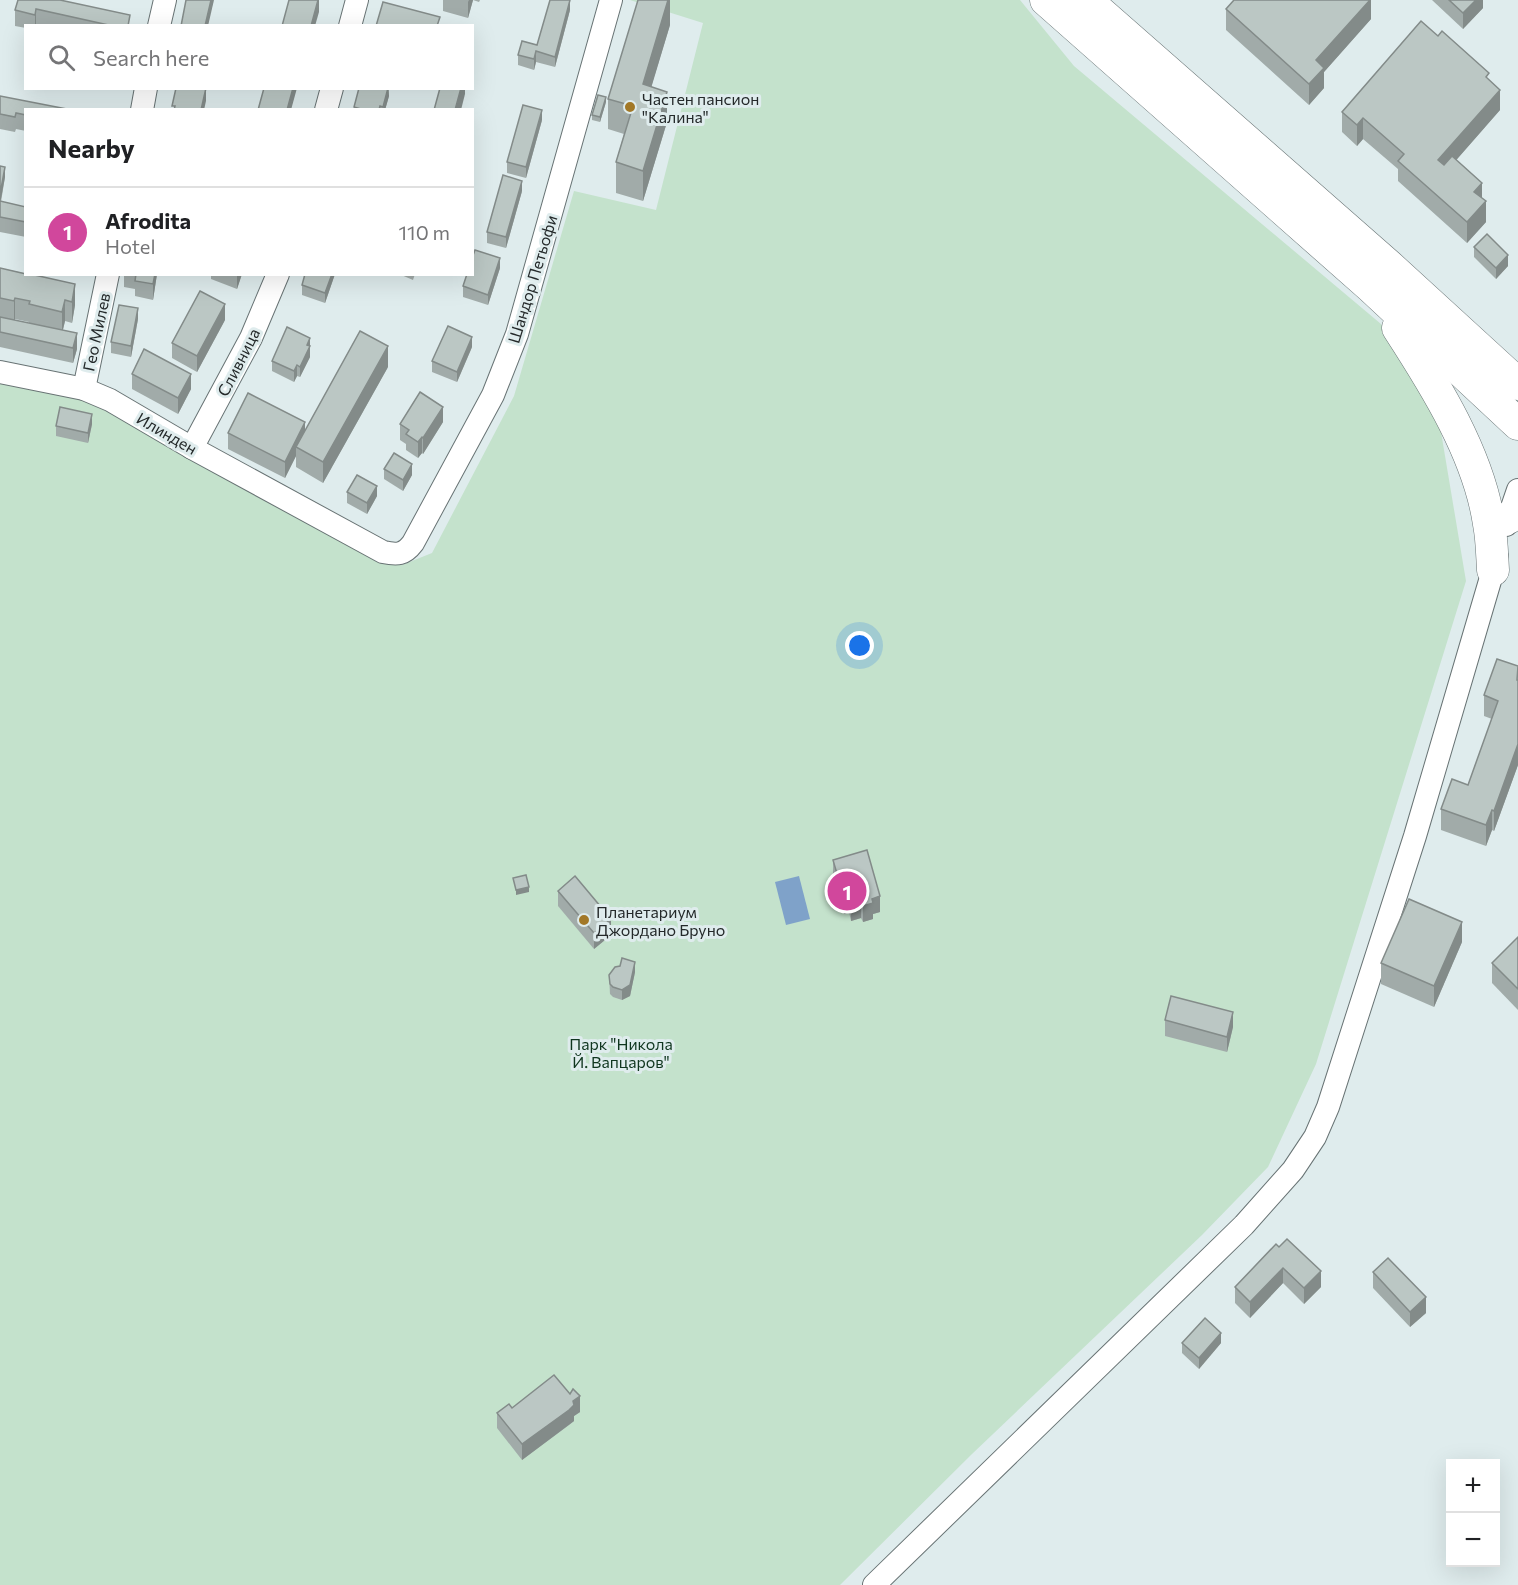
<!DOCTYPE html>
<html lang="en">
<head>
<meta charset="utf-8">
<style>
  :root { --surface:#fff; --page:#f6f6f6; --text:#202124; --muted:#757577; --line:#e0e0e0; --accent:#a27827 }
  body { margin:0; font-family:Commissioner,sans-serif; background:var(--page); color:var(--text) }
  .controls { position:absolute; right:18px; bottom:18px; display:grid; overflow:hidden; border-radius:0px; box-shadow:0 6px 24px #0002 }
  .controls button { width:54px; height:54px; display:grid; place-items:center; padding:0; border:0; border-bottom:2px solid var(--line); background:var(--surface); color:var(--text); font:30px sans-serif }
  .you { position:absolute; left:860px; top:646px; width:21px; height:21px; margin:-15px; border:4px solid #fff; border-radius:50%; background:#1a73e8; box-shadow:0 0 0 9px #1a73e833 }
  .badge { display:grid; place-items:center; width:39px; height:39px; border-radius:50%; background:var(--accent); color:#fff; font-size:20px; font-weight:700 }
  .pin { position:absolute; translate:-50% -50%; border:3px solid #fff; box-shadow:0 2px 6px #0006 }
  .list { margin:0; padding:0; list-style:none }
  h2 { display:flex; justify-content:space-between; align-items:center; height:78px; margin:0; padding:0 24px; font-size:26px }
  h2 small { font-size:20px; font-weight:400; color:var(--muted) }
  .list li { display:grid; grid-template-columns:39px 1fr auto; gap:18px; align-items:center; box-sizing:border-box; height:90px; padding:0 24px; border-top:2px solid var(--line) }
  .list b { display:block; font-size:22px; white-space:nowrap }
  .list p { margin:0; font-size:20px; white-space:nowrap; color:var(--muted) }
  .list em { font-size:20px; font-style:normal; color:var(--muted) }
  .icon { flex:none; width:33px; height:33px; fill:none; stroke:currentColor; stroke-width:2; stroke-linecap:round; stroke-linejoin:round }
  .map { position:relative; flex:none; width:1518px; height:1585px; overflow:hidden }
  .search { position:absolute; background:var(--surface); box-shadow:0 6px 24px #0002; left:24px; top:24px; width:450px; height:66px; display:flex; align-items:center; gap:15px; box-sizing:border-box; padding:0 21px; border-radius:0px; color:var(--muted); font-size:22px }
  .panel { position:absolute; background:var(--surface); box-shadow:0 6px 24px #0002; left:24px; top:108px; width:450px; height:168px; border-radius:0px }
  .map>svg:first-child { display:block }
  .green { fill:#c4e2cc }
  .water { fill:#7fa2c9 }
  .lines { fill:none; stroke-linecap:round; stroke-linejoin:round }
  .minor-casing { stroke:#687374; stroke-width:24 }
  .highway-casing { stroke:#687374; stroke-width:33 }
  .minor { stroke:#fff; stroke-width:22 }
  .highway { stroke:#fff; stroke-width:32 }
  .wall { fill:#a1aba9; fill-rule:evenodd }
  .shaded-wall { fill:#838b89 }
  .building { fill:#bbc7c4; stroke:#838b89; stroke-width:1.5 }
  .poi-dot { fill:#a27827; stroke:#dfeced; stroke-width:2 }
  .labels { text-anchor:middle; dominant-baseline:central; stroke-width:6; stroke-linejoin:round; paint-order:stroke }
  .poi-label { font-size:16px; fill:#24292a; stroke:#dfeced; text-anchor:start }
  .street-label { font-size:16px; fill:#24292a; stroke:#dfeced }
  .park-label { font-size:16px; fill:#10361f; stroke:#dfeced }
</style>
</head>
<body>
<div class="map">
<svg width="1518" height="1585" viewBox="0 0 1518 1585">
  <rect width="100%" height="100%" fill="#dfeced"/>
  <!-- green -->
  <path class="green" d="M 630,0 L 1020,0 L 1074,66 L 1381,324 L 1439,420 L 1466,581 L 1316,1064 L 1268,1167 L 1202,1235 L 972,1454 L 840,1585 L 0,1585 L 0,380 L 84,401 L 120,417 L 377,558 L 402,565 L 432,553 L 514,396 L 574,191 L 656,210 L 703,23 Z"/>
  <!-- water -->
  <path class="water" d="M 799,876 L 810,919 L 786,925 L 775,882 Z"/>
  <g class="lines">
    <!-- minor casing -->
    <g class="minor-casing">
      <g id="minor">
        <path d="M 159,26 L 165,0"/>
        <path d="M 350,26 L 357,0"/>
        <path d="M 142,110 L 146,88"/>
        <path d="M 326,110 L 332,88"/>
        <path d="M 0,372 L 84,389 L 110,400 L 192,448 L 383,552 C 397,555 404,555 413,543 L 493,395 L 517,334 L 611,0"/>
        <path d="M 84,389 L 108,274"/>
        <path d="M 192,448 L 251,338 L 278,274"/>
        <path d="M 1506,525 L 1518,490"/>
        <path d="M 874,1585 L 1244,1225 L 1293,1170 L 1315,1137 L 1328,1107 L 1415,836 L 1497,557"/>
      </g>
    </g>
    <!-- highway casing -->
    <g class="highway-casing">
      <g id="highway">
        <path d="M 1046,0 L 1371,287 L 1518,424"/>
        <path d="M 1086,0 L 1389,266 L 1518,384"/>
        <path d="M 1398,328 C 1435,385 1479,455 1489,524 C 1492,539 1492,554 1493,570"/>
        <path d="M 1508,518 L 1518,512"/>
      </g>
    </g>
    <!-- minor -->
    <use href="#minor" class="minor"/>
    <!-- highway -->
    <use href="#highway" class="highway"/>
  </g>
  <!-- wall -->
  <g class="wall">
    <path d="M 18,0 L 130,26 L 41,26 L 36,25 L 36,26 L 26,26 L 26,28 L 15,26 L 15,10 Z"/>
    <path d="M 443,0 L 480,0 L 479,2 L 473,0 L 468,18 L 443,11 Z"/>
    <path d="M 670,0 L 670,25 L 651,87 L 667,122 L 643,201 L 616,193 L 616,162 L 624,134 L 608,129 L 608,99 Z"/>
    <path d="M 1371,0 L 1371,19 L 1324,72 L 1324,88 L 1309,105 L 1226,30 L 1226,9 Z"/>
    <path d="M 1432,0 L 1483,0 L 1483,8 L 1463,29 Z"/>
    <path d="M 570,10 L 555,67 L 536,62 L 534,70 L 518,65 L 518,55 L 537,45 Z"/>
    <path d="M 1489,80 L 1500,110 L 1456,160 L 1482,198 L 1486,222 L 1467,243 L 1398,181 L 1398,169 L 1363,139 L 1357,146 L 1342,132 L 1342,112 Z"/>
    <path d="M 389,88 L 389,96 L 385,110 L 354,110 L 354,107 Z"/>
    <path d="M 0,96 L 26,110 L 26,131 L 16,129 L 15,132 L 0,129 Z"/>
    <path d="M 606,102 L 600,122 L 592,120 L 592,115 Z"/>
    <path d="M 542,120 L 526,178 L 507,173 L 507,162 Z"/>
    <path d="M 0,166 L 5,177 L 1,202 L 26,207 L 26,237 L 0,232 Z"/>
    <path d="M 522,191 L 506,248 L 487,243 L 487,232 Z"/>
    <path d="M 1474,247 L 1508,266 L 1496,279 L 1474,257 Z"/>
    <path d="M 0,268 L 75,284 L 75,305 L 72,323 L 65,321 L 63,330 L 77,349 L 73,363 L 0,347 ZM 15,319 L 29,322 L 29,323 L 14,320 Z"/>
    <path d="M 500,268 L 488,305 L 463,297 L 463,286 Z"/>
    <path d="M 124,274 L 157,274 L 153,300 L 135,296 L 135,289 L 124,287 Z"/>
    <path d="M 211,274 L 242,274 L 237,289 L 211,279 Z"/>
    <path d="M 305,274 L 335,274 L 325,303 L 302,295 L 302,285 Z"/>
    <path d="M 399,274 L 415,274 L 413,280 Z"/>
    <path d="M 138,319 L 131,357 L 111,353 L 111,342 Z"/>
    <path d="M 225,320 L 197,372 L 172,358 L 172,343 Z"/>
    <path d="M 310,338 L 310,357 L 300,377 L 297,376 L 294,382 L 272,371 L 272,361 Z"/>
    <path d="M 472,347 L 457,382 L 432,372 L 432,361 Z"/>
    <path d="M 388,367 L 323,483 L 296,467 L 296,456 L 285,478 L 228,449 L 228,433 L 305,430 Z"/>
    <path d="M 132,374 L 191,389 L 178,414 L 132,389 Z"/>
    <path d="M 443,422 L 423,454 L 422,453 L 418,458 L 406,450 L 406,444 L 400,440 L 400,424 Z"/>
    <path d="M 92,424 L 88,443 L 56,436 L 56,426 Z"/>
    <path d="M 384,469 L 412,475 L 403,491 L 384,479 Z"/>
    <path d="M 347,492 L 377,496 L 367,514 L 347,503 Z"/>
    <path d="M 1518,666 L 1518,765 L 1494,831 L 1492,830 L 1486,846 L 1441,830 L 1441,809 L 1468,785 L 1492,719 L 1484,716 L 1484,695 Z"/>
    <path d="M 833,860 L 880,912 L 873,914 L 873,919 L 863,922 L 861,918 L 851,921 L 849,912 L 844,914 L 833,875 Z"/>
    <path d="M 558,891 L 611,935 L 594,949 L 558,906 Z"/>
    <path d="M 1518,937 L 1518,1010 L 1492,983 L 1492,963 Z"/>
    <path d="M 1462,942 L 1434,1007 L 1381,984 L 1381,963 Z"/>
    <path d="M 635,972 L 630,996 L 622,1000 L 613,997 L 610,994 L 609,975 Z"/>
    <path d="M 1165,1020 L 1233,1027 L 1227,1052 L 1165,1036 Z"/>
    <path d="M 1276,1244 L 1321,1287 L 1304,1304 L 1283,1283 L 1250,1318 L 1235,1303 L 1235,1287 Z"/>
    <path d="M 1373,1272 L 1426,1313 L 1410,1327 L 1373,1288 Z"/>
    <path d="M 1182,1343 L 1221,1343 L 1199,1369 L 1182,1353 Z"/>
    <path d="M 512,1408 L 580,1412 L 574,1416 L 574,1421 L 569,1425 L 522,1460 L 497,1428 L 497,1413 Z"/>
  </g>
  <!-- shaded-wall -->
  <g class="shaded-wall">
    <path d="M 211,0 L 214,0 L 208,26 L 205,26 Z"/>
    <path d="M 318,0 L 319,0 L 319,12 L 315,26 L 311,26 Z"/>
    <path d="M 469,0 L 473,0 L 468,18 L 468,2 Z"/>
    <path d="M 570,0 L 570,10 L 555,67 L 555,57 Z"/>
    <path d="M 668,0 L 670,0 L 670,25 L 643,115 L 643,84 Z"/>
    <path d="M 1370,0 L 1371,0 L 1371,19 L 1324,72 L 1324,88 L 1309,105 L 1309,84 L 1316,60 Z"/>
    <path d="M 1476,0 L 1483,0 L 1483,8 L 1463,29 L 1463,13 Z"/>
    <path d="M 36,9 L 36,25 L 35,26 L 35,15 Z"/>
    <path d="M 536,51 L 536,62 L 534,70 L 534,59 Z"/>
    <path d="M 206,88 L 206,101 L 204,110 L 201,110 Z"/>
    <path d="M 293,88 L 297,88 L 291,110 L 287,110 Z"/>
    <path d="M 388,88 L 389,96 L 385,110 L 383,110 Z"/>
    <path d="M 461,88 L 465,88 L 465,94 L 461,110 L 455,110 Z"/>
    <path d="M 1500,90 L 1500,110 L 1438,181 L 1438,160 Z"/>
    <path d="M 667,92 L 667,122 L 643,201 L 643,171 Z"/>
    <path d="M 606,97 L 606,102 L 600,122 L 600,117 Z"/>
    <path d="M 542,110 L 542,120 L 526,178 L 526,167 Z"/>
    <path d="M 1363,118 L 1363,139 L 1357,146 L 1357,125 Z"/>
    <path d="M 5,167 L 5,177 L 0,204 L 0,194 Z"/>
    <path d="M 522,181 L 522,191 L 506,248 L 506,237 Z"/>
    <path d="M 1482,183 L 1482,204 L 1474,192 Z"/>
    <path d="M 1486,201 L 1486,222 L 1467,243 L 1467,222 Z"/>
    <path d="M 1508,255 L 1508,266 L 1496,279 L 1496,268 Z"/>
    <path d="M 500,258 L 500,268 L 488,305 L 488,295 Z"/>
    <path d="M 155,274 L 157,274 L 153,300 L 153,284 Z"/>
    <path d="M 237,274 L 242,274 L 237,289 Z"/>
    <path d="M 332,274 L 335,274 L 325,303 L 325,293 Z"/>
    <path d="M 75,284 L 75,305 L 72,323 L 72,302 Z"/>
    <path d="M 15,298 L 15,319 L 14,322 L 14,301 Z"/>
    <path d="M 65,300 L 65,321 L 62,333 L 62,312 Z"/>
    <path d="M 225,304 L 225,320 L 197,372 L 197,356 Z"/>
    <path d="M 138,308 L 138,319 L 131,357 L 131,346 Z"/>
    <path d="M 77,333 L 77,349 L 73,363 L 73,348 Z"/>
    <path d="M 472,337 L 472,347 L 457,382 L 457,372 Z"/>
    <path d="M 310,338 L 310,357 L 300,377 L 300,367 L 307,345 Z"/>
    <path d="M 388,346 L 388,367 L 323,483 L 323,462 Z"/>
    <path d="M 297,365 L 297,376 L 294,382 L 294,371 Z"/>
    <path d="M 191,374 L 191,389 L 178,414 L 178,398 Z"/>
    <path d="M 443,407 L 443,422 L 423,454 L 423,438 Z"/>
    <path d="M 92,414 L 92,424 L 88,443 L 88,433 Z"/>
    <path d="M 305,422 L 305,438 L 296,447 L 296,456 L 285,478 L 285,462 Z"/>
    <path d="M 422,437 L 422,453 L 418,458 L 418,442 Z"/>
    <path d="M 412,464 L 412,475 L 403,491 L 403,480 Z"/>
    <path d="M 377,486 L 377,496 L 367,514 L 367,503 Z"/>
    <path d="M 1518,744 L 1518,765 L 1494,831 L 1494,811 Z"/>
    <path d="M 1492,810 L 1492,830 L 1486,846 L 1486,825 Z"/>
    <path d="M 529,887 L 529,892 L 516,895 L 516,890 Z"/>
    <path d="M 880,896 L 880,912 L 873,914 L 873,919 L 863,922 L 863,906 L 872,899 Z"/>
    <path d="M 849,897 L 849,912 L 844,914 L 844,898 Z"/>
    <path d="M 861,902 L 861,918 L 851,921 L 851,905 Z"/>
    <path d="M 611,919 L 611,935 L 594,949 L 594,933 Z"/>
    <path d="M 1462,922 L 1462,942 L 1434,1007 L 1434,986 Z"/>
    <path d="M 635,962 L 635,972 L 630,996 L 622,1000 L 622,990 Z"/>
    <path d="M 1233,1012 L 1233,1027 L 1227,1052 L 1227,1037 Z"/>
    <path d="M 1283,1268 L 1283,1283 L 1250,1318 L 1250,1302 Z"/>
    <path d="M 1321,1271 L 1321,1287 L 1304,1304 L 1304,1288 Z"/>
    <path d="M 1426,1297 L 1426,1313 L 1410,1327 L 1410,1312 Z"/>
    <path d="M 1221,1333 L 1221,1343 L 1199,1369 L 1199,1358 Z"/>
    <path d="M 580,1396 L 580,1412 L 574,1416 L 574,1421 L 522,1460 L 522,1444 L 573,1401 Z"/>
  </g>
  <!-- building -->
  <g class="building">
    <path d="M 18,0 L 60,0 L 130,15 L 128,26 L 113,26 L 36,9 L 35,15 L 15,10 Z"/>
    <path d="M 186,0 L 211,0 L 205,26 L 181,26 Z"/>
    <path d="M 289,0 L 318,0 L 311,26 L 282,26 Z"/>
    <path d="M 550,0 L 570,0 L 555,57 L 536,51 L 534,59 L 518,55 L 522,41 L 537,45 Z"/>
    <path d="M 638,0 L 668,0 L 643,84 L 667,92 L 643,171 L 616,162 L 633,106 L 608,99 Z"/>
    <path d="M 1234,0 L 1370,0 L 1316,60 L 1324,68 L 1309,84 L 1226,9 Z"/>
    <path d="M 1449,0 L 1476,0 L 1463,13 Z"/>
    <path d="M 383,2 L 440,17 L 437,26 L 376,26 Z"/>
    <path d="M 1421,21 L 1438,36 L 1442,31 L 1489,73 L 1486,77 L 1500,90 L 1438,160 L 1444,165 L 1452,156 L 1482,183 L 1474,192 L 1486,201 L 1467,222 L 1398,161 L 1404,154 L 1363,118 L 1357,125 L 1342,112 Z"/>
    <path d="M 176,88 L 206,88 L 201,110 L 174,110 L 175,106 L 172,106 Z"/>
    <path d="M 264,88 L 293,88 L 287,110 L 258,110 Z"/>
    <path d="M 359,88 L 388,88 L 383,107 L 380,106 L 379,110 L 364,110 L 354,107 Z"/>
    <path d="M 440,88 L 461,88 L 455,110 L 434,110 Z"/>
    <path d="M 598,95 L 606,97 L 600,117 L 592,115 Z"/>
    <path d="M 0,96 L 72,110 L 26,110 L 26,115 L 16,113 L 15,117 L 0,114 Z"/>
    <path d="M 523,105 L 542,110 L 526,167 L 507,162 Z"/>
    <path d="M 0,166 L 5,167 L 0,194 Z"/>
    <path d="M 503,175 L 522,181 L 506,237 L 487,232 Z"/>
    <path d="M 0,201 L 26,207 L 26,222 L 0,217 Z"/>
    <path d="M 1487,234 L 1508,255 L 1496,268 L 1474,247 Z"/>
    <path d="M 475,250 L 500,258 L 488,295 L 463,286 L 467,274 L 472,274 L 472,258 Z"/>
    <path d="M 0,268 L 26,274 L 30,274 L 75,284 L 72,302 L 65,300 L 62,312 L 29,304 L 30,301 L 15,298 L 14,301 L 0,298 Z"/>
    <path d="M 136,274 L 155,274 L 153,284 L 135,281 Z"/>
    <path d="M 305,274 L 332,274 L 325,293 L 302,285 Z"/>
    <path d="M 200,291 L 225,304 L 197,356 L 172,343 Z"/>
    <path d="M 119,305 L 138,308 L 131,346 L 111,342 Z"/>
    <path d="M 0,317 L 77,333 L 73,348 L 0,332 Z"/>
    <path d="M 448,326 L 472,337 L 457,372 L 432,361 Z"/>
    <path d="M 287,327 L 310,338 L 307,345 L 310,346 L 300,367 L 297,365 L 294,371 L 272,361 Z"/>
    <path d="M 360,331 L 388,346 L 323,462 L 296,447 Z"/>
    <path d="M 144,349 L 191,374 L 178,398 L 132,374 Z"/>
    <path d="M 420,392 L 443,407 L 423,438 L 422,437 L 418,442 L 406,434 L 409,430 L 400,424 Z"/>
    <path d="M 248,393 L 305,422 L 285,462 L 228,433 Z"/>
    <path d="M 60,407 L 92,414 L 88,433 L 56,426 Z"/>
    <path d="M 394,453 L 412,464 L 403,480 L 384,469 Z"/>
    <path d="M 357,475 L 377,486 L 367,503 L 347,492 Z"/>
    <path d="M 1497,659 L 1518,666 L 1517,680 L 1518,680 L 1518,744 L 1494,811 L 1492,810 L 1486,825 L 1441,809 L 1452,779 L 1468,785 L 1498,701 L 1484,695 Z"/>
    <path d="M 867,850 L 880,896 L 872,899 L 873,903 L 863,906 L 861,902 L 851,905 L 849,897 L 844,898 L 833,860 Z"/>
    <path d="M 526,875 L 529,887 L 516,890 L 513,878 Z"/>
    <path d="M 575,876 L 611,919 L 594,933 L 558,891 Z"/>
    <path d="M 1409,899 L 1462,922 L 1434,986 L 1381,963 Z"/>
    <path d="M 1518,937 L 1518,989 L 1492,963 Z"/>
    <path d="M 622,958 L 635,962 L 630,985 L 622,990 L 613,987 L 610,984 L 609,975 L 615,967 L 620,966 Z"/>
    <path d="M 1171,996 L 1233,1012 L 1227,1037 L 1165,1020 Z"/>
    <path d="M 1287,1239 L 1321,1271 L 1304,1288 L 1283,1268 L 1250,1302 L 1235,1287 L 1276,1244 L 1279,1247 Z"/>
    <path d="M 1388,1258 L 1426,1297 L 1410,1312 L 1373,1272 Z"/>
    <path d="M 1205,1318 L 1221,1333 L 1199,1358 L 1182,1343 Z"/>
    <path d="M 554,1375 L 570,1394 L 573,1389 L 580,1396 L 573,1401 L 574,1405 L 569,1410 L 522,1444 L 497,1413 L 509,1404 L 512,1408 Z"/>
  </g>
  <!-- markers -->
  <g class="poi-dot">
    <circle cx="630" cy="107" r="6"/>
    <circle cx="584" cy="920" r="6"/>
  </g>
  <g class="labels">
    <!-- poi labels -->
    <g class="poi-label">
      <text x="642" y="98">Частен пансион<tspan x="642" dy="18">"Калина"</tspan></text>
      <text x="596" y="911">Планетариум<tspan x="596" dy="18">Джордано Бруно</tspan></text>
    </g>
    <!-- street labels -->
    <g class="street-label">
      <text transform="translate(532 279) rotate(-73)">Шандор Петьофи</text>
      <text transform="translate(96 332) rotate(-78)">Гео Милев</text>
      <text transform="translate(238 362) rotate(-63)">Сливница</text>
      <text transform="translate(167 433) rotate(30)">Илинден</text>
    </g>
    <!-- park labels -->
    <g class="park-label">
      <text x="621" y="1043">Парк "Никола<tspan x="621" dy="18">Й. Вапцаров"</tspan></text>
    </g>
  </g>
</svg>
<div class="controls">
<button>+</button>
<button>−</button>
</div>
<div class="you"></div>
<div class="pin badge" style="left:847px;top:891px;background:#d1479c">1</div>
<div class="search"><svg class="icon" aria-label="search" viewBox="0 0 24 24"><circle cx="10" cy="10" r="6"/><path d="M15 15l6 6"/></svg>Search here</div>
<section class="panel">
<h2>Nearby<small></small></h2>
<ul class="list">
<li><span class="badge" style="background:#d1479c">1</span><div><b>Afrodita</b><p>Hotel</p></div><em>110 m</em></li>
</ul>
</section>
</div>
</body>
</html>
